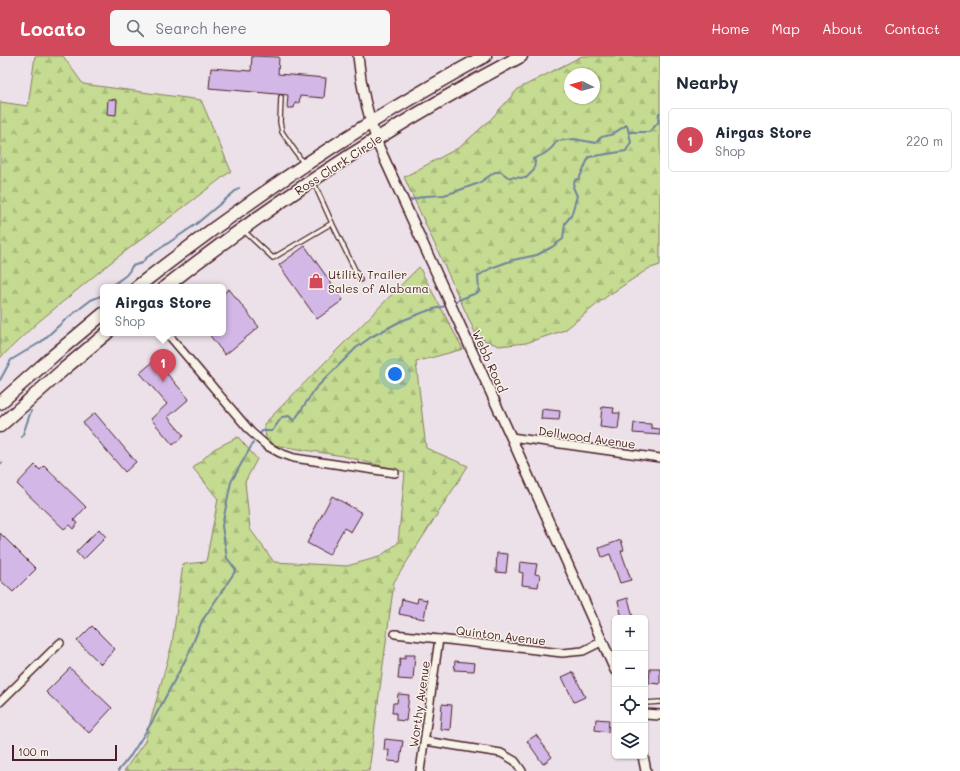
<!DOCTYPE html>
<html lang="en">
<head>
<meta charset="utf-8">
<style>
  :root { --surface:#fff; --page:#f6f6f7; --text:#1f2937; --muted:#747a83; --line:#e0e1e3; --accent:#d1495b }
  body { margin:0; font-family:Mali,sans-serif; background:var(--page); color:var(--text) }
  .controls { position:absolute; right:12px; bottom:12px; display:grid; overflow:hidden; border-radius:6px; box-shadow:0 1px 3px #0004 }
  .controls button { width:36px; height:36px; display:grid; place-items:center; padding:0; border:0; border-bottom:1px solid var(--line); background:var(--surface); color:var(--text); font:20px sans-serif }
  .compass { position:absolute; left:564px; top:12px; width:36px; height:36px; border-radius:50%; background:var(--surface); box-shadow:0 1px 3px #0004; rotate:275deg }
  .scale { position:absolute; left:12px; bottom:10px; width:105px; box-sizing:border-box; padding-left:4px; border:2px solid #4a1f2b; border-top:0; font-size:11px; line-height:14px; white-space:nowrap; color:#4a1f2b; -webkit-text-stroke:3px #f7f3e8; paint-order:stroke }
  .you { position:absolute; left:395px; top:318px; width:14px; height:14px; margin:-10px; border:3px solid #fff; border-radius:50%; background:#1a73e8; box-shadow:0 0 0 6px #1a73e833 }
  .badge { display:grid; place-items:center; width:26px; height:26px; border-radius:50%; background:var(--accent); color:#fff; font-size:13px; font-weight:700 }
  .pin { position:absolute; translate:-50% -33px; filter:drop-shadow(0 1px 2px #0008) }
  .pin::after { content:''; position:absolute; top:21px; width:14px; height:12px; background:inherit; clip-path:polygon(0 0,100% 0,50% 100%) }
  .popup { position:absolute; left:100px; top:228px; width:126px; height:52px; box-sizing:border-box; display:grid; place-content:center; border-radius:6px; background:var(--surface); filter:drop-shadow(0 1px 3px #0005); font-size:13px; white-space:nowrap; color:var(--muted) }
  .popup b { font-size:15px; color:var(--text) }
  .popup::after { content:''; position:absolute; left:50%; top:100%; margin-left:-8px; border:8px solid transparent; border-top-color:var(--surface) }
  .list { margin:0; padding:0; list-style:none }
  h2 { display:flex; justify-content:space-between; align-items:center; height:52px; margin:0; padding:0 16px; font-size:17px }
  h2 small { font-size:13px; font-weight:400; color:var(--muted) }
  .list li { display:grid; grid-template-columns:26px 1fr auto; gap:12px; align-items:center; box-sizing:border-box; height:64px; margin:0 8px 8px; padding:0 8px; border:1px solid var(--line); border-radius:6px }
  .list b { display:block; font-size:15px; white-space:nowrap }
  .list p { margin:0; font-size:13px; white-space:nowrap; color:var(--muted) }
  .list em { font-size:13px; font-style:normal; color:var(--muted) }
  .icon { flex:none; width:22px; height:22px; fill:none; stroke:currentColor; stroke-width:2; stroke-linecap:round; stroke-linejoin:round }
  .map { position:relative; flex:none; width:660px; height:715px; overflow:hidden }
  header { display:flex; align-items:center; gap:24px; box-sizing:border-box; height:56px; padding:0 20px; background:var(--accent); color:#fff }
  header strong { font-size:19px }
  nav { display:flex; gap:22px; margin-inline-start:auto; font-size:14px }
  .search { width:280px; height:36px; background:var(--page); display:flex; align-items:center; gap:10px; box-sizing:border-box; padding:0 14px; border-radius:6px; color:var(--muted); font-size:15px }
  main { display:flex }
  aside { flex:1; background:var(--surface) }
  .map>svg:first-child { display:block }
  .forest { fill:url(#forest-firs); stroke:#877d5e; fill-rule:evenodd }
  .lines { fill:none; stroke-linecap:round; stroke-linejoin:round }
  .stream { stroke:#70839d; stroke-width:2 }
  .building { fill:#d3b8e7; stroke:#4a1f2b }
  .lane-casing { stroke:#4a1f2b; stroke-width:6 }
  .street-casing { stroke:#4a1f2b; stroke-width:10 }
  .secondary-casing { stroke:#4a1f2b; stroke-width:12 }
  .highway-casing { stroke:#4a1f2b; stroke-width:15 }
  .lane { stroke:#f7f3e8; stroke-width:3.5 }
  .street { stroke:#f7f3e8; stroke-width:7 }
  .secondary { stroke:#f7f3e8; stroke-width:9 }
  .highway { stroke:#f7f3e8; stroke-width:12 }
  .labels { text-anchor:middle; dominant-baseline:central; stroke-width:3; stroke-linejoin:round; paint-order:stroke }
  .street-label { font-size:12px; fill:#4a1f2b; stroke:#f7f3e8 }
  .poi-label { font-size:12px; fill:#4a1f2b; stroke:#f7f3e8; text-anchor:start }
</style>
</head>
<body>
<header>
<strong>Locato</strong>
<div class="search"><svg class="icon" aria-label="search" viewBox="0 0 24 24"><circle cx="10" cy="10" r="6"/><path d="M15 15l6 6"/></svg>Search here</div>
<nav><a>Home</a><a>Map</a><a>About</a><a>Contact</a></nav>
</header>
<main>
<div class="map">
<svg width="660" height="715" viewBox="0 0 660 715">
  <defs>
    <pattern id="forest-firs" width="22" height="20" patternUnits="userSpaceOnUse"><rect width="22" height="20" fill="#c4db91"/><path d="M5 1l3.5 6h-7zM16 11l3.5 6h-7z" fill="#aabc7d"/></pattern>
  </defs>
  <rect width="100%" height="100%" fill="#ece1e8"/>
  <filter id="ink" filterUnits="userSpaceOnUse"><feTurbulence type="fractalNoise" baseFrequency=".025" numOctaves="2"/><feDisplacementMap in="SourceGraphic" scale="8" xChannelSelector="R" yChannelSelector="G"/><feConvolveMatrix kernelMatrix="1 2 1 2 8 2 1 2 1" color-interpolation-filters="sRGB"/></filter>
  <g filter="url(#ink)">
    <!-- forest -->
    <g class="forest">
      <path d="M 35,0 L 63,0 L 83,28 L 201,44 L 231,115 L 110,207 L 37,267 L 0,302 L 0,46 L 28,50 Z"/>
      <path d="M 582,0 L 660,0 L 660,209 L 648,213 L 606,241 L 565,274 L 526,287 L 499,290 L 477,281 L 404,121 L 460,91 L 491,63 L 518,33 ZM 570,18 L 594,18 L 594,42 L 570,42 Z"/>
      <path d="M 419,211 L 463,293 L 416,306 L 426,392 L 468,410 L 394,526 L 369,715 L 124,715 L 145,685 L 172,588 L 183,508 L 206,506 L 218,443 L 193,412 L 214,393 L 238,381 L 257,403 L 245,426 L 250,473 L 274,506 L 347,510 L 379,501 L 398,487 L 405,416 L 343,400 L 267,388 L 264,368 Z"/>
    </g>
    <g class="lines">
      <!-- stream -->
      <g class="stream">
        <path d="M 629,76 L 649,76 L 658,67 L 659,57 L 660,57"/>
        <path d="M 411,144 L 425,140 L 444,139 L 454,136 L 479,127 L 495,116 L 501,116 L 508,121 L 526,122 L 534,114 L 535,105 L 533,103 C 543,99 551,95 557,85 L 574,83 L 596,87 C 603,78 601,82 610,79 C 613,78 623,71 627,69 L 631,86 L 626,95 L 589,101 L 579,123 L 575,124 L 573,131 L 577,140 L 571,160 L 565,167 L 563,183 L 552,191 L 537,199 L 513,204 L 491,212 L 478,220 L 479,236 L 456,245"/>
        <path d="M 110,231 C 119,223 128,221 132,210 L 142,207 L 146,202 L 195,169 L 239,132"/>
        <path d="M 0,324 L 11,304 L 41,286 L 65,264 L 91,244 L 103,239"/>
        <path d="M 260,378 L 262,375 L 272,375 L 282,361 L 289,360 L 294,365 L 315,333 L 356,292 L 371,281 L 401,265 L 427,255 L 445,250"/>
        <path d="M 22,381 L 31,355"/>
        <path d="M 0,408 L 2,407"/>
        <path d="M 118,715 L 131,699 L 152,666 L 188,599 L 202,565 L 236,514 L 227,502 L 222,470 L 231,426 L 253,387"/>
      </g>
    </g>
    <!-- building -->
    <g class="building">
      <path d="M 252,0 L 279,1 L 278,18 L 326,22 L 324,42 L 300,40 L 299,47 L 295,47 L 294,52 L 287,52 L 288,39 L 209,32 L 211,12 L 251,15 Z"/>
      <path d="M 108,43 L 117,44 L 116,59 L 107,58 Z"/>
      <path d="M 305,190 L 343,244 L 317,263 L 279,209 Z"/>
      <path d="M 229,233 L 259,271 L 225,299 L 208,277 L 223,277 L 223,238 Z"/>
      <path d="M 155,304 L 189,343 L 168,361 L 184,380 L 173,389 L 151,363 L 167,348 L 140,317 Z"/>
      <path d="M 602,351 L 614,352 L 613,357 L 620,357 L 618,373 L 600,371 Z"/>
      <path d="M 542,353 L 560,355 L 559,364 L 541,363 Z"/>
      <path d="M 95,357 L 136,406 L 125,416 L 83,367 Z"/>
      <path d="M 634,367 L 651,368 L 651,372 L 660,373 L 660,379 L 633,377 Z"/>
      <path d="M 35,409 L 40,414 L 44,410 L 86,451 L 74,464 L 78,467 L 73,473 L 69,469 L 64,473 L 17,428 Z"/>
      <path d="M 332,440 L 362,457 L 351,476 L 344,472 L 329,499 L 307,487 Z"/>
      <path d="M 99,473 L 106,481 L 83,504 L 76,496 Z"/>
      <path d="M 0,477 L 36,513 L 13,536 L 0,524 Z"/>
      <path d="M 621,484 L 624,494 L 621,495 L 631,524 L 620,527 L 610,498 L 602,501 L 599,492 Z"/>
      <path d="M 497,497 L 508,498 L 506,517 L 496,516 Z"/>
      <path d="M 520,506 L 537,508 L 535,518 L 540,519 L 538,531 L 522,529 L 523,517 L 519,516 Z"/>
      <path d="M 418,542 L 427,544 L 424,563 L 399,558 L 402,543 L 417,547 Z"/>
      <path d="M 628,542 L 633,561 L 622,562 L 618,545 Z"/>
      <path d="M 92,570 L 115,593 L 101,608 L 77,585 Z"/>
      <path d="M 405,599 L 415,599 L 413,624 L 398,623 L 400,602 L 405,603 Z"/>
      <path d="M 455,605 L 475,607 L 474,615 L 454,614 Z"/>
      <path d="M 70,612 L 112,652 L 89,677 L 46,636 Z"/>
      <path d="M 650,612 L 660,612 L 660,628 L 649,627 Z"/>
      <path d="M 573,616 L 585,641 L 574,646 L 562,621 Z"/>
      <path d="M 398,638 L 409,639 L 406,665 L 396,664 L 396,657 L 392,657 L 393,647 L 397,647 Z"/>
      <path d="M 442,648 L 452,649 L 450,674 L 440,673 Z"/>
      <path d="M 596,663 L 609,664 L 608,676 L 595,674 Z"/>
      <path d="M 536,679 L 552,701 L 543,708 L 527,685 Z"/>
      <path d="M 385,683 L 403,685 L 400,706 L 388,705 L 389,694 L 384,694 Z"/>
    </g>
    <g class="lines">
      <!-- lane casing -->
      <g class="lane-casing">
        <g id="lane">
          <path d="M 281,41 L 280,66 L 282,76 L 304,108"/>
          <path d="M 314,127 L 332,167 L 360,224"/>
          <path d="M 244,175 L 273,202 L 332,167"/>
          <path d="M 645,647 L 660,646"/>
        </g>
      </g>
      <!-- street casing -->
      <g class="street-casing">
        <g id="street">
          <path d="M 167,277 L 251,376 L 267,390 L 280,397 L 294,402 L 395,417"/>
          <path d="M 511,381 L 660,402"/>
          <path d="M 395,578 L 562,597 L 583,595 L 603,585"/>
          <path d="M 0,646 L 60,587"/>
          <path d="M 425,685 L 501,697 L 515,705 L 522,715"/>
          <path d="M 420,715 L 439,583"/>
        </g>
      </g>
      <!-- secondary casing -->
      <g class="secondary-casing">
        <g id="secondary">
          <path d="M 358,0 C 361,32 368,61 379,91 L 511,381 L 615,614"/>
          <path d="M 645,658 L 660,659"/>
          <path d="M 643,700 L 646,715"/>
        </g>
      </g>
      <!-- highway casing -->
      <g class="highway-casing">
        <g id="highway">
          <path d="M 137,231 C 246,145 362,67 485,0"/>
          <path d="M 165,231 C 276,144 396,66 521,0"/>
          <path d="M 0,347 L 54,299 L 103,258"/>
          <path d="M 0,370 L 64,313 L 107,277"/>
        </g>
      </g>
      <!-- lane -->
      <use href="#lane" class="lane"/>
      <!-- street -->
      <use href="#street" class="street"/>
      <!-- secondary -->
      <use href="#secondary" class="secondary"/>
      <!-- highway -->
      <use href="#highway" class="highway"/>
    </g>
  </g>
  <!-- icons -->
  <defs>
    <g id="shop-bare" transform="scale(1.2)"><path d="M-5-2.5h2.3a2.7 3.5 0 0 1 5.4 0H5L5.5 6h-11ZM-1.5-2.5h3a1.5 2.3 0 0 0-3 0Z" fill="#d1495b" stroke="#f7f3e8" stroke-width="2.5" paint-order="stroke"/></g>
  </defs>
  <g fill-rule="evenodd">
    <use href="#shop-bare" x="316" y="225"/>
  </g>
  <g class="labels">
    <!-- street labels -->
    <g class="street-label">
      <text transform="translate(338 108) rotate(-33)">Ross Clark Circle</text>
      <text transform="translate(490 305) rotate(66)">Webb Road</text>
      <text transform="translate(587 381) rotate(8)">Dellwood Avenue</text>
      <text transform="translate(501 579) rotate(7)">Quinton Avenue</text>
      <text transform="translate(419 648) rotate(-82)">Worthy Avenue</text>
    </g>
    <!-- poi labels -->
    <g class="poi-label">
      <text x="328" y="218">Utility Trailer<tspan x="328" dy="14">Sales of Alabama</tspan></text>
    </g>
  </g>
</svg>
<div class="controls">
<button>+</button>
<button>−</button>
<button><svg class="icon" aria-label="locate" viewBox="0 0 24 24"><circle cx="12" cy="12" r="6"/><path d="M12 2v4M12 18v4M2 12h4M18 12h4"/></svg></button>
<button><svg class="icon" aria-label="layers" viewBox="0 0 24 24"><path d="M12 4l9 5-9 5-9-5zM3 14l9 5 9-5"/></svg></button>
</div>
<svg class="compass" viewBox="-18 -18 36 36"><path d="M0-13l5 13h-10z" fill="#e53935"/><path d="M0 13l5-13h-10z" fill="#747a83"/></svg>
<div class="scale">100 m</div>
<div class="you"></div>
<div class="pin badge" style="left:163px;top:326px">1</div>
<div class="popup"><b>Airgas Store</b>Shop</div>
</div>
<aside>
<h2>Nearby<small></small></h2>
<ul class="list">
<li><span class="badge">1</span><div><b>Airgas Store</b><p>Shop</p></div><em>220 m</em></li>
</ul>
</aside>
</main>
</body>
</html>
